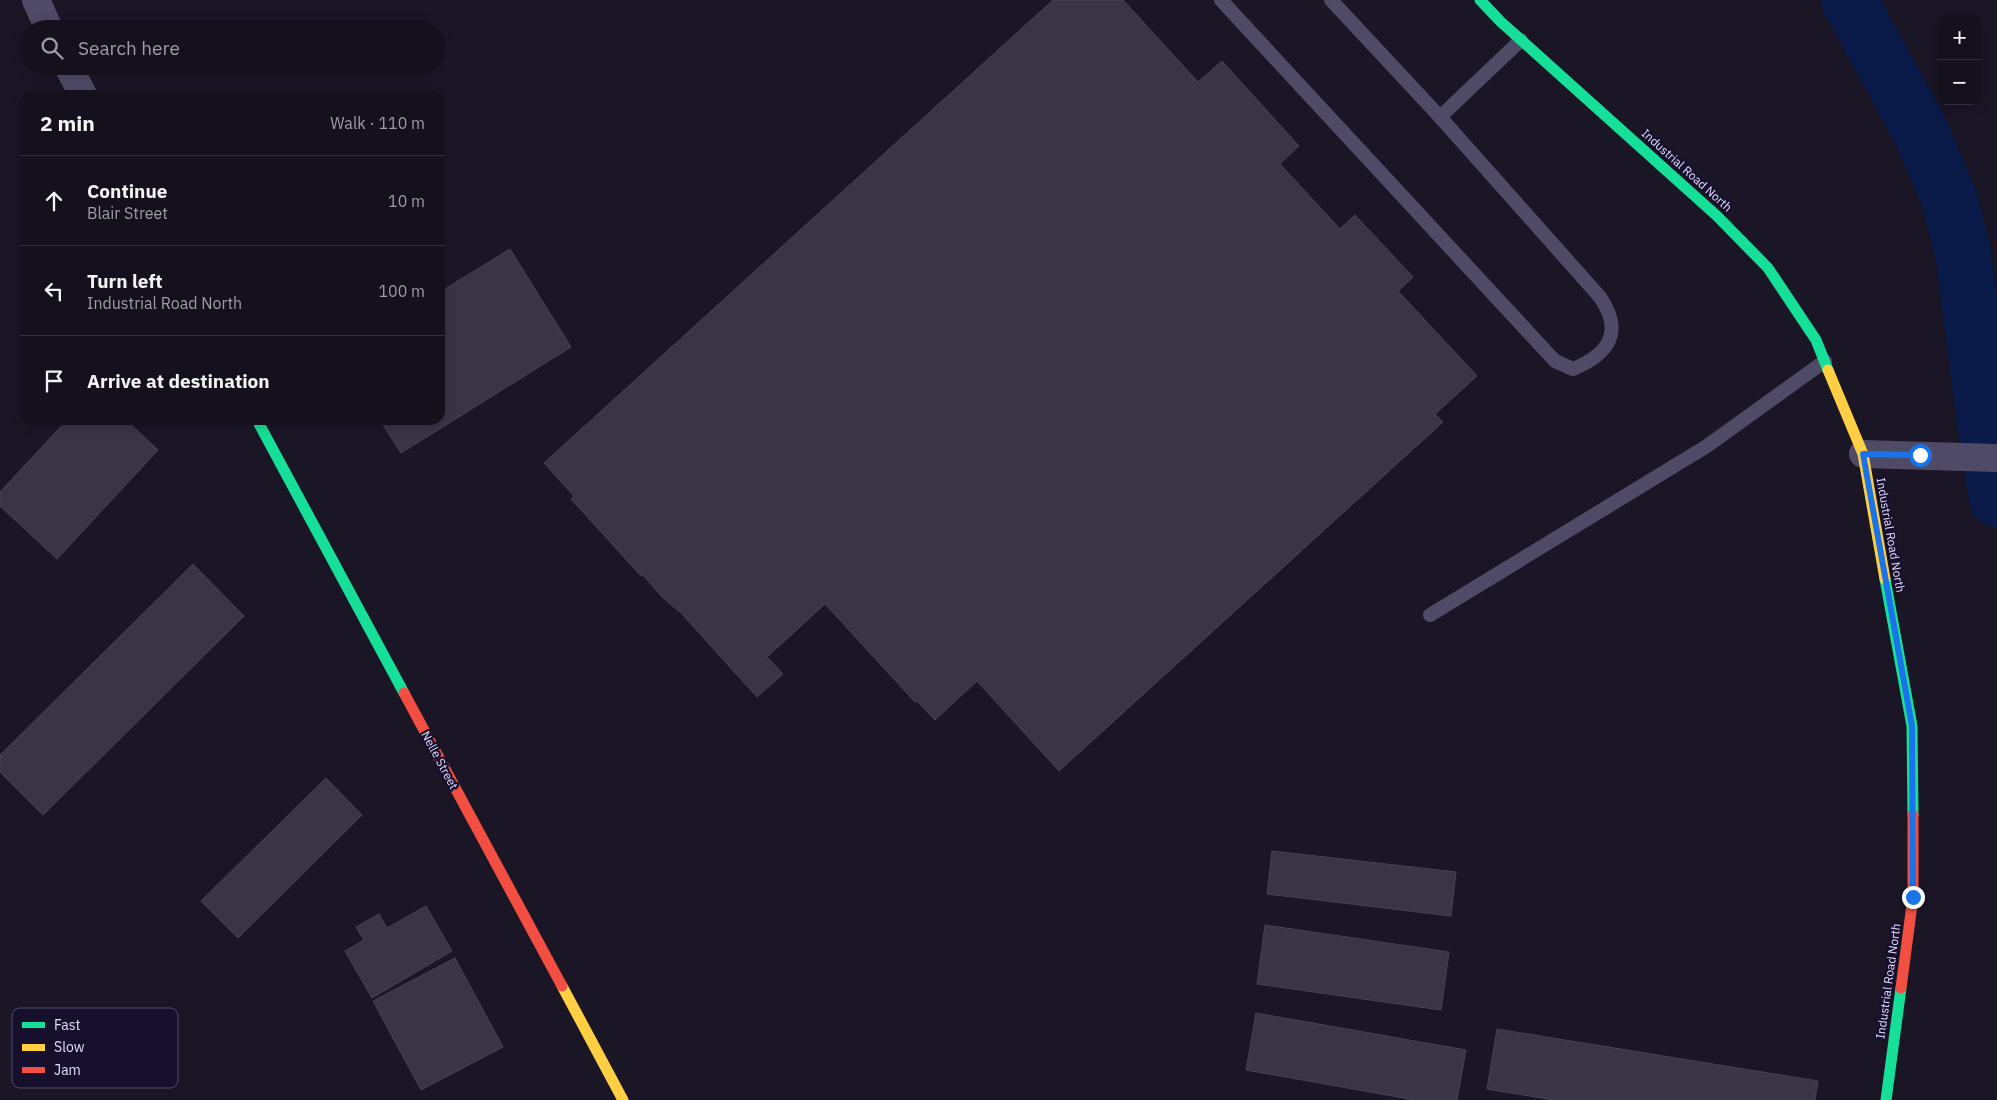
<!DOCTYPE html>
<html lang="en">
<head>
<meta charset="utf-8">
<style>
  :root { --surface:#14101c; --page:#211e29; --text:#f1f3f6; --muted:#9d9da3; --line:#33303b }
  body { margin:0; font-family:"IBM Plex Sans",sans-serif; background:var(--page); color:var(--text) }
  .controls { position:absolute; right:15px; top:15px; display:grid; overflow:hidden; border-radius:10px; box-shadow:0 2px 12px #0003 }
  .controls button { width:45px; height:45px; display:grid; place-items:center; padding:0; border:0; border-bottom:1px solid var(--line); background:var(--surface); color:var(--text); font:25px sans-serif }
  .stop { position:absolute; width:15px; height:15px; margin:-11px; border:4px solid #1a73e8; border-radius:50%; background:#fff }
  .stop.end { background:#1a73e8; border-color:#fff; box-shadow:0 1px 5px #0008 }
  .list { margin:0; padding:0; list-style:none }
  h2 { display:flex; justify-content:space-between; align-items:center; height:65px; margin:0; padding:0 20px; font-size:21px }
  h2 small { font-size:16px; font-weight:400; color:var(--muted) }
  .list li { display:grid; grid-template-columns:32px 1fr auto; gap:15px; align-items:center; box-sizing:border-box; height:90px; padding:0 20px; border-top:1px solid var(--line) }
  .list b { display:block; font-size:19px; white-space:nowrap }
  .list p { margin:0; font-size:16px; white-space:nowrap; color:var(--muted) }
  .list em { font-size:16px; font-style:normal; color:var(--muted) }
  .icon { flex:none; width:28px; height:28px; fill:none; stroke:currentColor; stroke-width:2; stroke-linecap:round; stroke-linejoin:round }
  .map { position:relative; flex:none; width:1997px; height:1100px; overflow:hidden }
  .search { position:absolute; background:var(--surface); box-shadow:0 2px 12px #0003; left:20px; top:20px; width:425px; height:55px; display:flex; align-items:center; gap:12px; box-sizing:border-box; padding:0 18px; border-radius:28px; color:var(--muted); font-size:19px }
  .panel { position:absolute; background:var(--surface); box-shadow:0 2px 12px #0003; left:20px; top:90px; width:425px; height:335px; border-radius:15px }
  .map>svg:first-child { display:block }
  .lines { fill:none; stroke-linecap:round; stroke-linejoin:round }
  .river { stroke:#0a1b49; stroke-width:56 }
  .building { fill:#3a3447; stroke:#474159 }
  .lane { stroke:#4f4b67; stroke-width:14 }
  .street { stroke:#4f4b67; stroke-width:28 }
  .fast { stroke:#16e098; stroke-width:11 }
  .slow { stroke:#ffcf43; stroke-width:11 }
  .jam { stroke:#f24e42; stroke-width:11 }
  .route { stroke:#1a73e8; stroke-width:6 }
  .labels { text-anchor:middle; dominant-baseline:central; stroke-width:4.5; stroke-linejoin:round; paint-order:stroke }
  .street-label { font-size:12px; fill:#e2dbff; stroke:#17102c }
  .key { fill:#17102c; stroke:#544d6b; stroke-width:1 }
  .key-label { font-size:14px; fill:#e2dbff }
</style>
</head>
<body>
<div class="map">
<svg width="1997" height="1100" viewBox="0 0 1997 1100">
  <rect width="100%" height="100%" fill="#1a1626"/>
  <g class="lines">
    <!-- river -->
    <path class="river" d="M 1849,0 L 1920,130 L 1948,195 L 1963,252 L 1985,423 L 1997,499"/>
  </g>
  <!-- building -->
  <g class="building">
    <path d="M 1053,0 L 1123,0 L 1198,82 L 1222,61 L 1299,146 L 1280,164 L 1340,229 L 1355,215 L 1413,277 L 1398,291 L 1477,376 L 1435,414 L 1443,422 L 1059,771 L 977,681 L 935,720 L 917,701 L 915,702 L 825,604 L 767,657 L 783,674 L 757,697 L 682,614 L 663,598 L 643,575 L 641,576 L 571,499 L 574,496 L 544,463 Z"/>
    <path d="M 510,249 L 571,347 L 401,453 L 380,420 L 440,420 L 440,292 Z"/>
    <path d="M 67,420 L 126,420 L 158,450 L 57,559 L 0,506 L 0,492 Z"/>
    <path d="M 193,564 L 244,616 L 43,815 L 0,772 L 0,755 Z"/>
    <path d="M 326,778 L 362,815 L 238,938 L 201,901 Z"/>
    <path d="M 1272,851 L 1456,872 L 1451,916 L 1267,894 Z"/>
    <path d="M 426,906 L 452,951 L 372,998 L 345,951 L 364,940 L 356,927 L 379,914 L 387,928 Z"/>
    <path d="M 1265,925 L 1449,952 L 1441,1010 L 1257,984 Z"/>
    <path d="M 455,958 L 503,1047 L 421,1090 L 373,1001 Z"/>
    <path d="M 1256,1013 L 1466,1050 L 1457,1100 L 1415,1100 L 1246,1070 Z"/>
    <path d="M 1497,1029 L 1818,1081 L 1815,1100 L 1554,1100 L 1487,1089 Z"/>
  </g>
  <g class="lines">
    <!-- lane -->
    <g class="lane">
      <path d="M 1221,0 L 1555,361 L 1573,369 C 1609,354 1624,332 1600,297 L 1440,117 L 1331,0"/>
      <path d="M 1440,117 L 1521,40"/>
      <path d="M 1430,615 L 1707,446 L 1825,361"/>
    </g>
    <!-- street -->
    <g class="street">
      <path d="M 36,0 L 49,29"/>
      <path d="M 68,66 L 83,95"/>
      <path d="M 1863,454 L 1997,458"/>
    </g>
    <!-- fast -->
    <g class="fast">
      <path d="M 1480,0 L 1501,22 L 1717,216 L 1768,268 L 1816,340 L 1828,370"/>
      <path d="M 257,420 L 404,693"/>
      <path d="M 1885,579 L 1912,726 L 1913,815"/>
      <path d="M 1886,1100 L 1901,988"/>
    </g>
    <!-- slow -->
    <g class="slow">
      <path d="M 1828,370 L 1863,454 L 1885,579"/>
      <path d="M 562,986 L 623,1100"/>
    </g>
    <!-- jam -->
    <g class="jam">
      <path d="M 404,693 L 562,986"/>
      <path d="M 1901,988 L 1913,897 L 1913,815"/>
    </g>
  </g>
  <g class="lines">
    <!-- route -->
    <path class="route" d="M 1913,897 L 1912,726 L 1863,454 L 1920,455"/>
  </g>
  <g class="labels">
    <!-- street labels -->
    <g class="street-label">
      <text transform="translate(1687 170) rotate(42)">Industrial Road North</text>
      <text transform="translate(1891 535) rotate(80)">Industrial Road North</text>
      <text transform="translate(440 760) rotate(62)">Nelle Street</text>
      <text transform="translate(1888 981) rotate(-82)">Industrial Road North</text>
    </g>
  </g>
  <!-- legend -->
  <rect x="12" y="1008" width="166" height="80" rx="8" class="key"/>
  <rect x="22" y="1022" width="23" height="6" fill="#16e098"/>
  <rect x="22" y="1044" width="23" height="7" fill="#ffcf43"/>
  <rect x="22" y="1067" width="23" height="6" fill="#f24e42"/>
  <g class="key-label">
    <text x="54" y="1030">Fast</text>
    <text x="54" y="1052">Slow</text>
    <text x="54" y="1075">Jam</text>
  </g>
</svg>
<div class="controls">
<button>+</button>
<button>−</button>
</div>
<div class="stop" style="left:1920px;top:455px"></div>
<div class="stop end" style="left:1913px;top:897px"></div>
<div class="search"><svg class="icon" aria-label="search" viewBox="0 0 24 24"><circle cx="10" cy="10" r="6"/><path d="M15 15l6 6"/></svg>Search here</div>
<section class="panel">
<h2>2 min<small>Walk · 110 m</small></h2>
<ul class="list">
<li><svg class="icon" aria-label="ahead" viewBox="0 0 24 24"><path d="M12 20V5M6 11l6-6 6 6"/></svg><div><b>Continue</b><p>Blair Street</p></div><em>10 m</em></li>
<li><svg class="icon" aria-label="left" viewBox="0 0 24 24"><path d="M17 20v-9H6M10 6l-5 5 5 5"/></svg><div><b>Turn left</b><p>Industrial Road North</p></div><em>100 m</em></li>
<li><svg class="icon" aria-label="arrive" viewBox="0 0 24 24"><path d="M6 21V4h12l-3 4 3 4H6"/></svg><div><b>Arrive at destination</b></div></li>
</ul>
</section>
</div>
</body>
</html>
